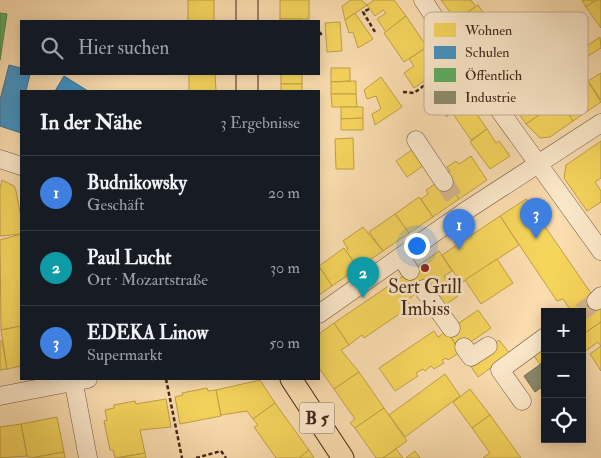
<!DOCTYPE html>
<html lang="de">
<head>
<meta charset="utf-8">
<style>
  :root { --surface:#171b24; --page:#20242c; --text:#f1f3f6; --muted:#9ea1a6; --line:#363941; --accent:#c59692 }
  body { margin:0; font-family:"IM FELL Double Pica",serif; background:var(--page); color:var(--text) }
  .controls { position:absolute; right:15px; bottom:15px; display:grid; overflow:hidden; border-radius:0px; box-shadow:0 2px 12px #0003 }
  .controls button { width:45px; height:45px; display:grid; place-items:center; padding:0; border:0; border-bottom:1px solid var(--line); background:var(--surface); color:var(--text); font:25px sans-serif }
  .you { position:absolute; left:416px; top:245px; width:18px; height:18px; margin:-12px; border:4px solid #fff; border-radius:50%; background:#1a73e8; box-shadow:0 0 0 8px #1a73e833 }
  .badge { display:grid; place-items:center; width:32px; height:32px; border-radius:50%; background:var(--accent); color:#fff; font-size:16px; font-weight:700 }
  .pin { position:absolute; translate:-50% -41px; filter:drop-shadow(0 1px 2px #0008) }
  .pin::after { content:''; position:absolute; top:26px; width:18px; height:15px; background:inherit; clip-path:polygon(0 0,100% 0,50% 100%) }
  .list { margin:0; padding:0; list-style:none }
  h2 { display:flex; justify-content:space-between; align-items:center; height:65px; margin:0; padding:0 20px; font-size:21px }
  h2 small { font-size:16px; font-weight:400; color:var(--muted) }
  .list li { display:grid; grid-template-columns:32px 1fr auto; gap:15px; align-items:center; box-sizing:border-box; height:75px; padding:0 20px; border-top:1px solid var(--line) }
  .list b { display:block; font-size:19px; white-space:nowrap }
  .list p { margin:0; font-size:16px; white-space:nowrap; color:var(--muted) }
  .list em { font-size:16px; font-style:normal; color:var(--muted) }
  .icon { flex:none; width:28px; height:28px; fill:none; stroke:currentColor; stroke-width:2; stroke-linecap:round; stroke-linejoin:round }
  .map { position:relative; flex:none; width:601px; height:458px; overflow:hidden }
  .search { position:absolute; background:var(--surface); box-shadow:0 2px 12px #0003; left:20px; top:20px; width:300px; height:55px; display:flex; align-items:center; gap:12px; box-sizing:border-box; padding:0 18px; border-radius:0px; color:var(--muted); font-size:19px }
  .panel { position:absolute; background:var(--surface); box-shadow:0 2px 12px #0003; left:20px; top:90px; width:300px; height:290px; border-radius:0px }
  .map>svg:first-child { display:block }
  .homes { fill:#f6d55c; stroke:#bfa048 }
  .schools { fill:#4393c3; stroke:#427290 }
  .public { fill:#5aae61; stroke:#52854c }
  .industry { fill:#8c8c6e; stroke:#756d55 }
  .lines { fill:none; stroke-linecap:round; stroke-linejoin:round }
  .minor-tunnel { stroke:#d6b891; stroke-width:18; stroke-dasharray:18 9; stroke-linecap:butt }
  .minor-casing { stroke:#6f543f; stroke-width:19 }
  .major-casing { stroke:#40261a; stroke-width:23 }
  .path { stroke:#40261a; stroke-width:2.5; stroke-dasharray:4 2.5; stroke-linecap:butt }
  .minor { stroke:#fce9cb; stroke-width:18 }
  .major { stroke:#fbddaf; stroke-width:21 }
  .poi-dot { fill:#8f2418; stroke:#fce9cb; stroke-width:2 }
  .labels { text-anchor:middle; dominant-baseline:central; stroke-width:5; stroke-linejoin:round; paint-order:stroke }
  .shield { fill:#fce9cb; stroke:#78604f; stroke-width:1 }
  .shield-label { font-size:18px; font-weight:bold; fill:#40261a }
  .poi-label { font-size:19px; fill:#40261a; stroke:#fce9cb }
  .key { fill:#fce9cb; stroke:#c4ae96; stroke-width:1 }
  .key-label { font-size:14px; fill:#40261a }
</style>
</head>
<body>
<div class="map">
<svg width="601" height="458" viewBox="0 0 601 458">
  <rect width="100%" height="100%" fill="#fbddaf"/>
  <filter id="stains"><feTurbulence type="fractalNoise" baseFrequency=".004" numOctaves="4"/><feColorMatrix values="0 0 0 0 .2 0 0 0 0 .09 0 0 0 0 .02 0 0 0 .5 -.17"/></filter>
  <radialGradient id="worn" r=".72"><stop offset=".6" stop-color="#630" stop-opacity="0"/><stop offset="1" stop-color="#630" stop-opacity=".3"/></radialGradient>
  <!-- homes -->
  <g class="homes">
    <rect x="188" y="0" width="26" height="21"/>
    <rect x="280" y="0" width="29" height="19"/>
    <path d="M 351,0 L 361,0 L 367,5 L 345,20 L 342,6 Z"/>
    <path d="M 374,0 L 394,0 L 406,16 L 386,32 L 377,19 L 386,13 L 383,10 L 375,16 L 367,5 Z"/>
    <path d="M 441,0 L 471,0 L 476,7 L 456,20 Z"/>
    <path d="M 582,0 L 596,0 L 586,7 Z"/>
    <path d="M 596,0 L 601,0 L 601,28 L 586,7 Z"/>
    <path d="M 478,5 L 496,31 L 475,47 L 456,20 Z"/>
    <path d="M 355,13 L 373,39 L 358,48 L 353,32 L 349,33 L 345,20 Z"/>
    <path d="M 406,16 L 427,47 L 404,62 L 384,33 Z"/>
    <rect x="280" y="19" width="21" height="2"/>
    <path d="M 340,22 L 342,51 L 327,52 L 325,23 Z"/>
    <path d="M 600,37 L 601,48 L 577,63 L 572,56 Z"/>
    <path d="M 427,47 L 446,76 L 429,88 L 424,81 L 414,88 L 404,73 L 414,66 L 409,59 Z"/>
    <path d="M 331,68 L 350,68 L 350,81 L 331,82 Z"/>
    <path d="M 601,73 L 601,100 L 588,81 Z"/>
    <path d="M 189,74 L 215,74 L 216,91 L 189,91 Z"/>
    <rect x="281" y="74" width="21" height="10"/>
    <path d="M 446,76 L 464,102 L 451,111 L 447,117 L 429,92 L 429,88 Z"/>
    <path d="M 381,77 L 402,107 L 375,125 L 372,114 L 381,109 L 376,96 L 367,99 L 364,90 Z"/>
    <path d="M 356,81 L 356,94 L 331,94 L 331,82 Z"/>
    <path d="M 588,81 L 601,102 L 573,121 L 558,99 L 562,97 L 557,89 L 567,83 L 573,91 Z"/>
    <rect x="281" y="84" width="21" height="7"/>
    <path d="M 531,86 L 532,92 L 539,87 L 548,100 L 541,105 L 545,111 L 526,124 L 509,99 Z"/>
    <path d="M 331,94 L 356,94 L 357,107 L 332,107 Z"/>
    <path d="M 558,99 L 573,121 L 550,137 L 540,138 L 526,124 L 545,111 Z"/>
    <path d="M 467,100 L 487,129 L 471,140 L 451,111 Z"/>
    <path d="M 341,107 L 363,107 L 363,118 L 341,119 Z"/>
    <path d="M 363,118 L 363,130 L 341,130 L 341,119 Z"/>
    <path d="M 487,129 L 496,143 L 499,141 L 510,156 L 490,169 L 470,142 Z"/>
    <path d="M 353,138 L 354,169 L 336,169 L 335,139 Z"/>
    <path d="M 601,141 L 601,178 L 595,182 L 601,191 L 601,202 L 587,211 L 564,178 L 566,165 Z"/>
    <path d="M 416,147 L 427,163 L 407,177 L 396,161 Z"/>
    <path d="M 471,156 L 487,180 L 459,199 L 446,181 L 446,173 L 450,171 L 447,167 L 456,161 L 459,164 Z"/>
    <path d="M 2,180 L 14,186 L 16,191 L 21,217 L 21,234 L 0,236 L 0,188 Z"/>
    <path d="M 446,181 L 459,199 L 433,217 L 421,199 L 428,194 L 426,190 L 438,182 Z"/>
    <path d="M 419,197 L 433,217 L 409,233 L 395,214 Z"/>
    <path d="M 526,199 L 595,299 L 577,312 L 572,312 L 563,299 L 557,301 L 500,216 Z"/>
    <path d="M 395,214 L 409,233 L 383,251 L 369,232 Z"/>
    <path d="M 500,216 L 519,245 L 461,283 L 442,255 Z"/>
    <path d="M 363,227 L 383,251 L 358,268 L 346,251 L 348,249 L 343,241 Z"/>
    <path d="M 21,234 L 21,326 L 1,330 L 0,240 Z"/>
    <path d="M 344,248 L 358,268 L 332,286 L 319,266 Z"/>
    <path d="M 439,251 L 452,271 L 444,276 L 458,296 L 441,308 L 418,292 L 406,274 Z"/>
    <path d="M 497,259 L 513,283 L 481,304 L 465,280 Z"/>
    <path d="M 321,269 L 332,286 L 319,295 L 319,270 Z"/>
    <path d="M 406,274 L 418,292 L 407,300 L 411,306 L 364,338 L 362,335 L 349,345 L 334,323 Z"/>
    <path d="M 595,299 L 601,308 L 601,322 L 582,335 L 582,312 L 577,312 Z"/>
    <path d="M 478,310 L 491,328 L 459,350 L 447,331 Z"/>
    <path d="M 601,322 L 601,346 L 598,342 L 584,352 L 582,335 Z"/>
    <path d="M 334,323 L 349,345 L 341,350 L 359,372 L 334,389 L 319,368 L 319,334 Z"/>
    <path d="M 21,326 L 21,366 L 7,369 L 1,330 Z"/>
    <path d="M 434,331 L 438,337 L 447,331 L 460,352 L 448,360 L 446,358 L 442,360 L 444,363 L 434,369 L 431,366 L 425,371 L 423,369 L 416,373 L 418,376 L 395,391 L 379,368 Z"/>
    <path d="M 499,340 L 510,354 L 478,377 L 468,362 Z"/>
    <path d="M 0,341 L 2,341 L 7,369 L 0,370 Z"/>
    <path d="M 545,342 L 545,361 L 540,364 L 531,352 Z"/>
    <path d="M 601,346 L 601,371 L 590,354 Z"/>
    <path d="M 359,372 L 384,408 L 355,428 L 350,423 L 355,419 L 334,389 Z"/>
    <path d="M 445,374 L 460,396 L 405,437 L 389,415 Z"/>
    <path d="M 260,380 L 275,403 L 253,419 L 247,411 L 221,415 L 216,390 Z"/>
    <path d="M 207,388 L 208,391 L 216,390 L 221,416 L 180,424 L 175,397 L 183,395 L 182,393 Z"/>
    <path d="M 470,389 L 490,415 L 472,428 L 453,402 Z"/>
    <path d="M 166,399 L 171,427 L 140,430 L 145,453 L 115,458 L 113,450 L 110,450 L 104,421 L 107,420 L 105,410 L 114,408 L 114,405 L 135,401 L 136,404 Z"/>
    <path d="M 275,403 L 309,450 L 299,458 L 276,458 L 254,427 L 258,425 L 253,419 Z"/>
    <path d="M 384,408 L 407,441 L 383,458 L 376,458 L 355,428 Z"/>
    <path d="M 490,415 L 521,458 L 483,458 L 490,453 L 472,428 Z"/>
    <path d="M 57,417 L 64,452 L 31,458 L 27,456 L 21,424 Z"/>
    <path d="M 21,424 L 27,456 L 0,458 L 0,427 Z"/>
    <path d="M 396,449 L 403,458 L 383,458 Z"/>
    <path d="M 309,450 L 314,458 L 299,458 Z"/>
    <path d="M 415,451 L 420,458 L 406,458 Z"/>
    <path d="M 64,452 L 65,458 L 31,458 Z"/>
    <path d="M 145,453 L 146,458 L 117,458 Z"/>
  </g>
  <!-- schools -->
  <g class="schools">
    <path d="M 9,65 L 21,68 L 21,74 L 30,74 L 26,91 L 21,91 L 21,133 L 0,126 L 0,100 Z"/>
    <path d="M 64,76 L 88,91 L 55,91 Z"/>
  </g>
  <!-- public -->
  <path class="public" d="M 0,13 L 7,14 L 0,60 Z"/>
  <!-- industry -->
  <path class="industry" d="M 545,361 L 545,385 L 535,392 L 524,376 Z"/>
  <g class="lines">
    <!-- minor-tunnel -->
    <g class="minor-tunnel">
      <path d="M 444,182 L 456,201"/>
      <path d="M 581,312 L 596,301"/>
    </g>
    <!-- minor casing -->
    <g class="minor-casing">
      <g id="minor">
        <path d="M 423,0 L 461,57 L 601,251"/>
        <path d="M 416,140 L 444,182"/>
        <path d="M 0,159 L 21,166"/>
        <path d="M 401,257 L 410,271"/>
        <path d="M 423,289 L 451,328"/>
        <path d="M 596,301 L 601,296"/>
        <path d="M 319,314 L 464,212 L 601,123"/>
        <path d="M 464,347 L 471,357 L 488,346"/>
        <path d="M 73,379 L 88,458"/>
        <path d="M 0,396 L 88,379"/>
        <path d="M 522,401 L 500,370 L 545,337"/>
      </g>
    </g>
    <!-- major casing -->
    <g class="major-casing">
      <g id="major">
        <path d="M 247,0 L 247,21"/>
        <path d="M 247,74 L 247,91"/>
        <path d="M 291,379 L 343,458"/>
      </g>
    </g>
    <!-- path -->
    <g class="path">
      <path d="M 369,9 L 363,12 L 375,32"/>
      <path d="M 319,32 L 322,35"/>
      <path d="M 508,56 L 539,37"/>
      <path d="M 444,72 L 448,67"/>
      <path d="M 403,92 L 414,93 L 426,84"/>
      <path d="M 166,379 L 182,458"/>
      <path d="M 196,458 L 221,451 L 226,458"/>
    </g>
    <!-- minor -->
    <use href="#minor" class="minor"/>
    <!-- major -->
    <use href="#major" class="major"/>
  </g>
  <!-- markers -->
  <circle class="poi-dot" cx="425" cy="268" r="5"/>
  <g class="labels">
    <!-- shield labels -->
    <rect class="shield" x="299.5" y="402.5" width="35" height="31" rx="4"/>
    <g class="shield-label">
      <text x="317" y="418">B 5</text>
    </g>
    <!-- poi labels -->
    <g class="poi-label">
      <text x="425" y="287">Sert Grill<tspan x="425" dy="22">Imbiss</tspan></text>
    </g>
  </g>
  <!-- legend -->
  <rect x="424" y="12" width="164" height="103" rx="8" class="key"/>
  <rect x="434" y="23" width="22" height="14" fill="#f6d55c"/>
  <rect x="434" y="46" width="22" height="13" fill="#4393c3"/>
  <rect x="434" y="68" width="22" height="14" fill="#5aae61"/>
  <rect x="434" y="91" width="22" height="13" fill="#8c8c6e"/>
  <g class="key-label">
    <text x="465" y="35">Wohnen</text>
    <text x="465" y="57">Schulen</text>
    <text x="465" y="80">Öffentlich</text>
    <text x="465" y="102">Industrie</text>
  </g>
  <rect width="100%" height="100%" filter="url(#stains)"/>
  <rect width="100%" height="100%" fill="url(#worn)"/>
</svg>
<div class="controls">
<button>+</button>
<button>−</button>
<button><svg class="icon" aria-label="locate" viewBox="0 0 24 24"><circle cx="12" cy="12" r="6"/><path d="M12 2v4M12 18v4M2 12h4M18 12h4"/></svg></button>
</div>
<div class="you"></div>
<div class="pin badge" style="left:459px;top:250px;background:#3f7fe0">1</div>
<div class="pin badge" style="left:363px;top:298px;background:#0f9aa8">2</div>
<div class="pin badge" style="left:536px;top:239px;background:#3f7fe0">3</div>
<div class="search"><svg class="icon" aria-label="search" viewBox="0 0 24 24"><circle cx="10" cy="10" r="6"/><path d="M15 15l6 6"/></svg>Hier suchen</div>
<section class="panel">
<h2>In der Nähe<small>3 Ergebnisse</small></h2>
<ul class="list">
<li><span class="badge" style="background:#3f7fe0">1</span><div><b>Budnikowsky</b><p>Geschäft</p></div><em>20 m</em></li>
<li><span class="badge" style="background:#0f9aa8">2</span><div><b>Paul Lucht</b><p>Ort · Mozartstraße</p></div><em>30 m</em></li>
<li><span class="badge" style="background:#3f7fe0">3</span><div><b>EDEKA Linow</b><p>Supermarkt</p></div><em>50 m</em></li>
</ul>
</section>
</div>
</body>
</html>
